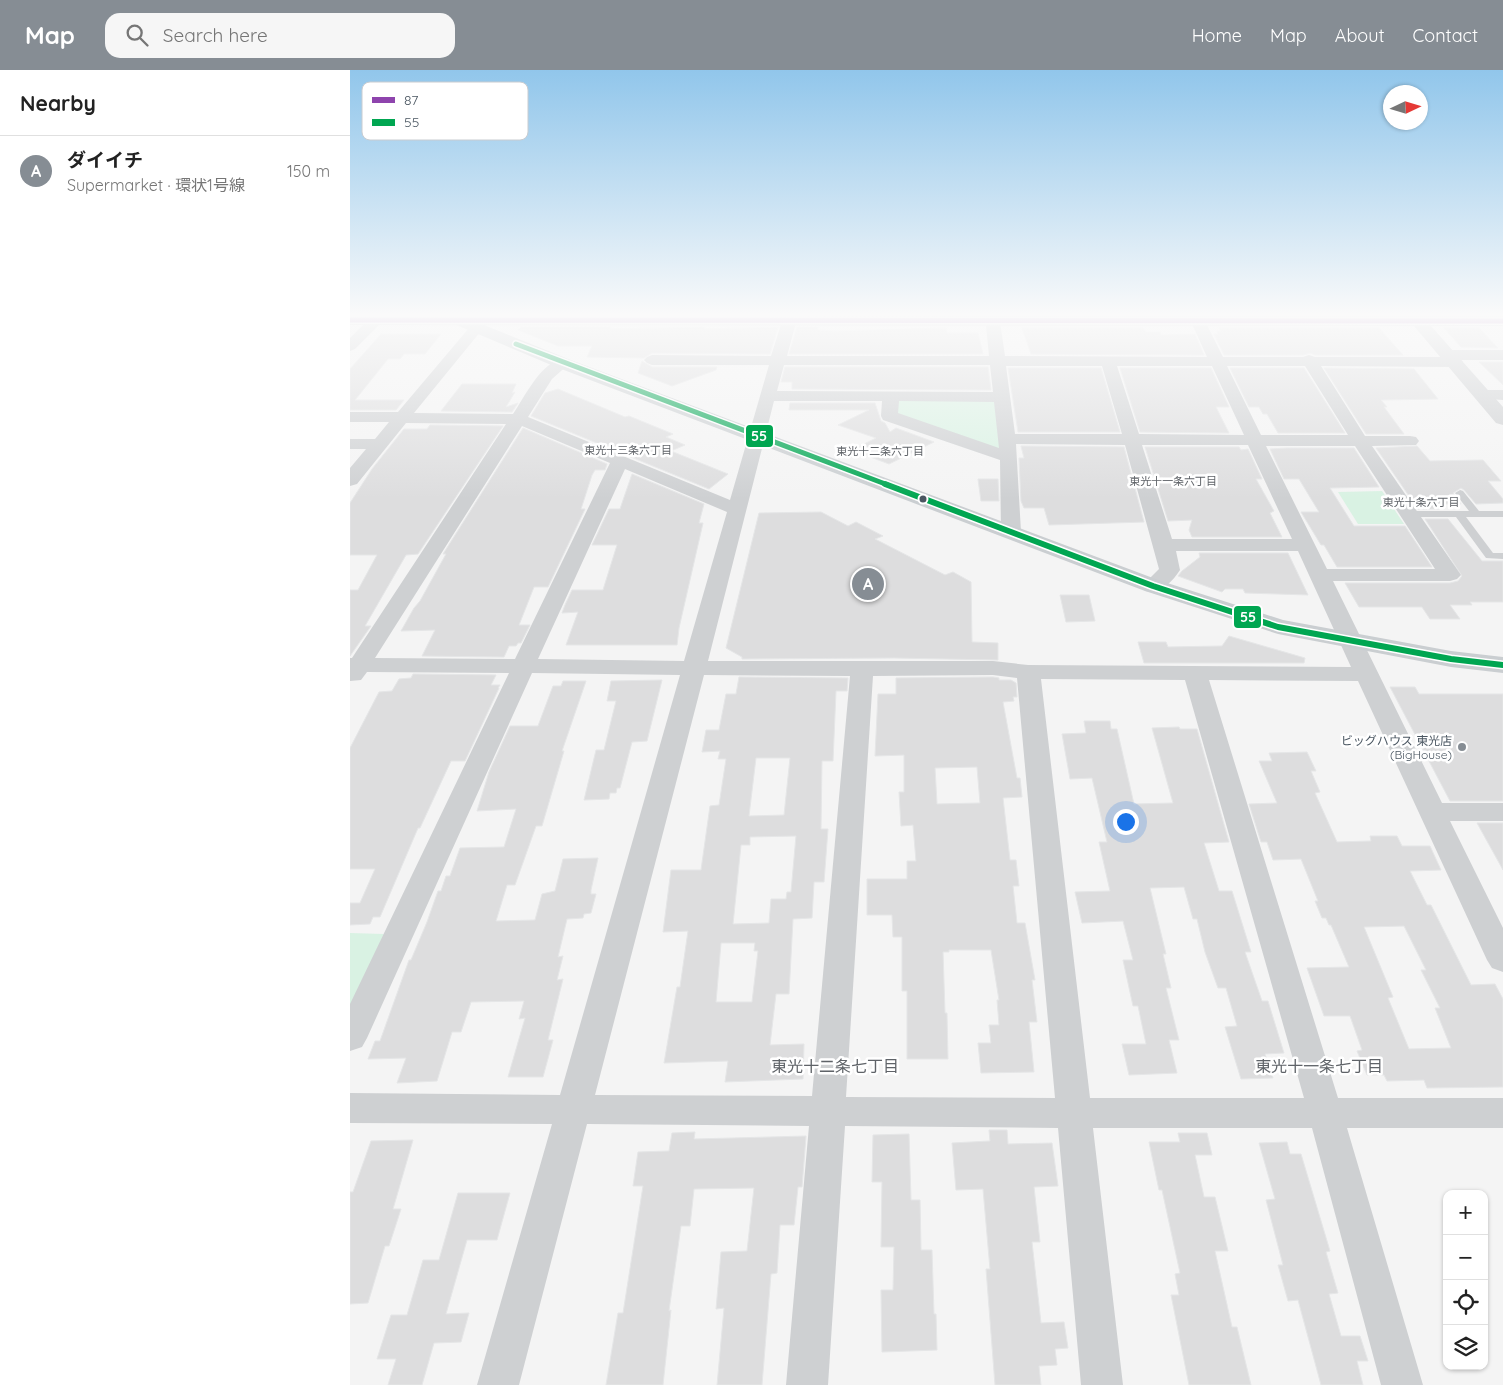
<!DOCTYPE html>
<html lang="en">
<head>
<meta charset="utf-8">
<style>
  :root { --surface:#fff; --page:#f6f6f6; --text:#222; --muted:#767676; --line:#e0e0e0; --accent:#868d94 }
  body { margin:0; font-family:Quicksand,"Noto Sans JP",sans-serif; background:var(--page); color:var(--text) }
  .controls { position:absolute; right:15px; bottom:15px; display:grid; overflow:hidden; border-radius:10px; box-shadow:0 1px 4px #0004 }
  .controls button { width:45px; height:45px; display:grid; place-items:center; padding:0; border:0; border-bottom:1px solid var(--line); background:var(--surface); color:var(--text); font:25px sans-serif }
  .compass { position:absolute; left:1033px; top:15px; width:45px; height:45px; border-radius:50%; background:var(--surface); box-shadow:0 1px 4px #0004; rotate:86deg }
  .you { position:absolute; left:775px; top:751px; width:18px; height:18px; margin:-12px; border:4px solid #fff; border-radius:50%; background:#1a73e8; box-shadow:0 0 0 8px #1a73e833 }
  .badge { display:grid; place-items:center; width:32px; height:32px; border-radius:50%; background:var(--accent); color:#fff; font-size:16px; font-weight:700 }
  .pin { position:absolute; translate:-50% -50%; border:2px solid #fff; box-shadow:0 1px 5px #0006 }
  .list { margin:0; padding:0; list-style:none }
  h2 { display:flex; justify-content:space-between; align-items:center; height:65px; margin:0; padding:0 20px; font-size:21px }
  h2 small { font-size:16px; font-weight:400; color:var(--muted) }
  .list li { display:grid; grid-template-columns:32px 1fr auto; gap:15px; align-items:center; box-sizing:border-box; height:70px; padding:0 20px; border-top:1px solid var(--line) }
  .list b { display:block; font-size:19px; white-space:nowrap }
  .list p { margin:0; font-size:16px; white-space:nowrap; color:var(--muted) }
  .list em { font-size:16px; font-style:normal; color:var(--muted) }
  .icon { flex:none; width:28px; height:28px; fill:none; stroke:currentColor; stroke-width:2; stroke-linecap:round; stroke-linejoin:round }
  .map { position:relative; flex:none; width:1153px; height:1315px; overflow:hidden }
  header { display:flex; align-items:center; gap:30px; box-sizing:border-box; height:70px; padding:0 25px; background:var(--accent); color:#fff }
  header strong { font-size:24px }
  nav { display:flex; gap:28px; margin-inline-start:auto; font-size:18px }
  .search { width:350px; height:45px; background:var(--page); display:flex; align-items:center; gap:12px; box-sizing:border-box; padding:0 18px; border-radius:15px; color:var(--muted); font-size:19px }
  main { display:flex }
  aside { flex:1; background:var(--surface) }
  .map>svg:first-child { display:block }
  .green { fill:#d9f2e3 }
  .building { fill:#ddddde; stroke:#e5e6e7; fill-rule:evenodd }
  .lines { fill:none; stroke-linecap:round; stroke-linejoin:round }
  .service { fill:#ced0d2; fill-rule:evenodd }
  .minor { fill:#ced0d2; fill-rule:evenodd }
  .tertiary { fill:#ced0d2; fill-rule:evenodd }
  .primary { fill:#caced1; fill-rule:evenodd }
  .bus-1-casing { stroke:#fff; stroke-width:8 }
  .bus-2-far1-casing { stroke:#fff; stroke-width:8 }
  .bus-2-casing { stroke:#fff; stroke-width:9 }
  .bus-1 { stroke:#8e44ad; stroke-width:5 }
  .bus-2-far1 { stroke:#00a651; stroke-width:5 }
  .bus-2 { stroke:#00a651; stroke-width:6 }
  .bus-dot { fill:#4a5661; stroke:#fff; stroke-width:2 }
  .poi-dot { fill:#868d94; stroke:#fff; stroke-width:2 }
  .labels { text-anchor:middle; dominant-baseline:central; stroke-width:5; stroke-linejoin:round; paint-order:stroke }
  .far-neighbourhood-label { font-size:11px; fill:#5f6368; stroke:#fff }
  .poi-label { font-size:12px; fill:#4a5661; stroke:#fff; text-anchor:end }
  .near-neighbourhood-label { font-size:16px; fill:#5f6368; stroke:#fff }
  .key { fill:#fff; stroke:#c9ccd0; stroke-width:1 }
  .key-label { font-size:14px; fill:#4a5661 }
  .line-badge { stroke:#fff; stroke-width:2 }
  .badge-label { font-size:14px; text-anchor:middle; font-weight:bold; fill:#fff }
</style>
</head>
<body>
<header>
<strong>Map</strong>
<div class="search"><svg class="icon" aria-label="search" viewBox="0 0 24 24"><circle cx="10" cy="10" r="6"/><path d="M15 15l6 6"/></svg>Search here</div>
<nav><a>Home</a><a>Map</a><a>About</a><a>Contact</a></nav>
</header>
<main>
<aside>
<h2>Nearby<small></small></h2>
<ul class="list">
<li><span class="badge">A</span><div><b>ダイイチ</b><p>Supermarket · 環状1号線</p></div><em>150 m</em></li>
</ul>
</aside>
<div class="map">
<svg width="1153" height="1315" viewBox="0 0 1153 1315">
  <rect width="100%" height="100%" fill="#f4f4f4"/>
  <!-- green -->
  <g class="green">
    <path d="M 541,326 L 653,327 L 659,387 L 539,346 Z"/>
    <path d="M 1032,421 L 1054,454 L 1008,454 L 988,422 Z"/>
    <path d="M 0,863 L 34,864 L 0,938 Z"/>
  </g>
  <!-- building -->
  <g class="building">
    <path d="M 171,257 L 261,257 L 260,259 L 355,257 L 354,259 L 428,257 L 420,284 L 302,283 L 294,288 L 237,287 L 242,276 L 208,276 L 168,260 Z"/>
    <path d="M 447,257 L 468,257 L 468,260 L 485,261 L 596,258 L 597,263 L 628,263 L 633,284 L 439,284 Z"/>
    <path d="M 672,258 L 793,258 L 796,262 L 810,262 L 811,265 L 845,264 L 854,285 L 681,284 Z"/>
    <path d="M 869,258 L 1029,258 L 1053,285 L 965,285 L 960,283 L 953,285 L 874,285 L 864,264 L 868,264 L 867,261 L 871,261 Z"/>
    <path d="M 1094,258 L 1129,258 L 1148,278 L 1111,277 Z"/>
    <path d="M 31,264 L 91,264 L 75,284 L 54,284 L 50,289 L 38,289 L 5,330 L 54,330 L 46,340 L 0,340 L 0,299 Z"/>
    <path d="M 292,291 L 302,297 L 367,297 L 366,300 L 322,316 L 288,303 Z"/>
    <path d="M 1129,292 L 1153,292 L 1153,315 Z"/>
    <path d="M 435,297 L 638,297 L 641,320 L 442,319 L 442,312 L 431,312 Z"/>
    <path d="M 658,298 L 751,298 L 770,362 L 668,362 Z"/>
    <path d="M 770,298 L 861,298 L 879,337 L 866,337 L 879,363 L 790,362 Z"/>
    <path d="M 880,298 L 954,298 L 995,363 L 928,363 L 917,344 L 913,344 L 909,337 L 899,337 Z"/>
    <path d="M 974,298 L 1064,299 L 1088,329 L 1031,330 L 1037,337 L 1034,337 L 1054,364 L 1016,364 Z"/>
    <path d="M 112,314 L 166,314 L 162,323 L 165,322 L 156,337 L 168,333 L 162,342 L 91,341 Z"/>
    <path d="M 208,319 L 275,347 L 279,346 L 323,364 L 316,367 L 335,375 L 321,381 L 378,404 L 359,419 L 181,346 L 195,323 Z"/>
    <path d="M 440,333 L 525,333 L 531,351 L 535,353 L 540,362 L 546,358 L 584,372 L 539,394 L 502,380 L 526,368 L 488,355 L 519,340 L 439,340 Z"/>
    <path d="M 80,355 L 153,356 L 68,484 L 56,485 L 15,556 L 21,556 L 0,586 L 0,520 L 8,520 L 27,485 L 0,485 L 0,433 L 22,399 L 54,359 L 77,359 Z"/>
    <path d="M 173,358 L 257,394 L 255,400 L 245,400 L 242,405 L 231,439 L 235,439 L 198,517 L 184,517 L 169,555 L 180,555 L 171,573 L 168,573 L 166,576 L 159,576 L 154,587 L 72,586 L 85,560 L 51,561 L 64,538 L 70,531 L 96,484 L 93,484 Z"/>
    <path d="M 671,376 L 774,377 L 794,452 L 699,455 L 694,438 L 674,438 L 671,431 L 669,388 L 674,388 Z"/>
    <path d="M 1067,376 L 1080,391 L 1133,390 L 1151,411 L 1138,411 L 1153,429 L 1153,433 L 1126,434 L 1114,420 L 1111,418 L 1103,423 L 1111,434 L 1087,434 L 1090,439 L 1068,439 L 1026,378 Z"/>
    <path d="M 795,377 L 889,377 L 891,380 L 898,379 L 912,409 L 906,409 L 924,441 L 920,443 L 932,467 L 842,467 L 839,460 L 842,450 L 818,451 Z"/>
    <path d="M 936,378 L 1004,378 L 1029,417 L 980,418 L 1004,456 L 1055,456 L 1082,497 L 987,497 L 974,475 L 971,475 L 951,442 L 969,442 L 949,409 L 934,409 L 920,379 Z"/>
    <path d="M 282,404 L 354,434 L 349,453 L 353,453 L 329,558 L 327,575 L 216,575 L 228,542 L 212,543 L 215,535 L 222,520 L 253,520 L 267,475 L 242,475 L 259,439 L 270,439 Z"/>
    <path d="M 628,409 L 648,409 L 649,431 L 631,431 Z"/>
    <path d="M 471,442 L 498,456 L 506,452 L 533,466 L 525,469 L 595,505 L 603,502 L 621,512 L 622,572 L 648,573 L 648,590 L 545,588 L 392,589 L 392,587 L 376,578 L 409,443 Z"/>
    <path d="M 1075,449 L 1098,449 L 1132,491 L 1153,491 L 1153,532 L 1120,532 L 1122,535 L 1100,535 L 1110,549 L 1080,549 L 1072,537 L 1009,537 L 995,513 L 1100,513 L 1108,511 L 1112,506 Z"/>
    <path d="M 849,483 L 938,483 L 958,525 L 895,523 L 893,519 L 875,519 L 872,522 L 828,506 L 832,501 L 850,487 Z"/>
    <path d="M 710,525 L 739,525 L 745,551 L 716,552 Z"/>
    <path d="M 879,566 L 955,588 L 954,593 L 794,593 L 788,572 L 816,572 L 818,577 L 872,576 Z"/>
    <path d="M 63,604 L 146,605 L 141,615 L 150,615 L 148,618 L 149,618 L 115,691 L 101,691 L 70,758 L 68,758 L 30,847 L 23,847 L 20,854 L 0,855 L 0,833 L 10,833 L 25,799 L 0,799 L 0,678 L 29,622 L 42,621 L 49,609 L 61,608 Z"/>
    <path d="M 389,607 L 498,608 L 497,621 L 486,621 L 483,691 L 472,691 L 471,759 L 478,759 L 474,812 L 464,812 L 462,848 L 443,849 L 439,924 L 426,924 L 420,975 L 454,974 L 453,1009 L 375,1012 L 378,991 L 314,993 L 327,917 L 330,917 L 338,861 L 313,862 L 321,800 L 351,800 L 360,736 L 369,735 L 376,689 L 368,689 L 370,681 L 352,682 L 356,660 L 369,660 L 376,624 L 386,624 ZM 406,688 L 440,688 L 434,745 L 399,746 ZM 446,766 L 441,822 L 437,822 L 436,829 L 421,829 L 419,853 L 383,854 L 391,775 L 400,775 L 400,767 ZM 371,873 L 405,873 L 404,881 L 408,881 L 402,932 L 366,932 Z"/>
    <path d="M 643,607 L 649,608 L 649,610 L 661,610 L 666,613 L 667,627 L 663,627 L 664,631 L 653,632 L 667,708 L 670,708 L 672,727 L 653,728 L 660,790 L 666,790 L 669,816 L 663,816 L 667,853 L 675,853 L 685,910 L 682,910 L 687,952 L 679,952 L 684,1002 L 631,1003 L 628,973 L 641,973 L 639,955 L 649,955 L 647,930 L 649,930 L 641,880 L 599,880 L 599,882 L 593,882 L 595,943 L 597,943 L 598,989 L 557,989 L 557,921 L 552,921 L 552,867 L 543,867 L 542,845 L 517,845 L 517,809 L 557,809 L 557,791 L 566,791 L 563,755 L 551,756 L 549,722 L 554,722 L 554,685 L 525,686 L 528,624 L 546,624 L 546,608 ZM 627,697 L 630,733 L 587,734 L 585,698 Z"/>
    <path d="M 312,610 L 297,671 L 282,672 L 270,718 L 267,718 L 266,723 L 260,723 L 259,729 L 234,730 L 246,680 L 254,680 L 266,631 L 257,631 L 261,611 Z"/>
    <path d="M 213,611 L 236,611 L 212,681 L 214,681 L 192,756 L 186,756 L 165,815 L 157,815 L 146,851 L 185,850 L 192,824 L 205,821 L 213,789 L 248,788 L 241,820 L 241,824 L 246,824 L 241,843 L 234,844 L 233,848 L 217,849 L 208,887 L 213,886 L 207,910 L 213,909 L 198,970 L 203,970 L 193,1007 L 158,1007 L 175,948 L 169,949 L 174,931 L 121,932 L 111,962 L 102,962 L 87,1011 L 47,1013 L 56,988 L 18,989 L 25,971 L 30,971 L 59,890 L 61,890 L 77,852 L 88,821 L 91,821 L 96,806 L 100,806 L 110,778 L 154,777 L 166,739 L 127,741 L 139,702 L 160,656 L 188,656 L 203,616 L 211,616 Z"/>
    <path d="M 1040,617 L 1065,617 L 1069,624 L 1153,624 L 1153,731 L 1100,731 Z"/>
    <path d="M 734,651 L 760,651 L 761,659 L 767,659 L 784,734 L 823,733 L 802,658 L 829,657 L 830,659 L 847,659 L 879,772 L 854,773 L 869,821 L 882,821 L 901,882 L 895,882 L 912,931 L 918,931 L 934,983 L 915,984 L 923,1008 L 891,1009 L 875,957 L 887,956 L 876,918 L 868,918 L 855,882 L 847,849 L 843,849 L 834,817 L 800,818 L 816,884 L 813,884 L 821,918 L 816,918 L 829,970 L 819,970 L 827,1003 L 779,1005 L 772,974 L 796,974 L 788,936 L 783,936 L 773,890 L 783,890 L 773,851 L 732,853 L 725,822 L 760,821 L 749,772 L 757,772 L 742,708 L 720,709 L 712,664 L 736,663 Z"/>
    <path d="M 957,682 L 966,701 L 961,701 L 970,722 L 965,723 L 987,772 L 1021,771 L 1020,766 L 1047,766 L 1052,776 L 1080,776 L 1091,800 L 1060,801 L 1077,835 L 1081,835 L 1121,915 L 1145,914 L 1153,929 L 1153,1017 L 1077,1018 L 1074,1010 L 1037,1011 L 1034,1005 L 1017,1005 L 1007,981 L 1012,980 L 1000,946 L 974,946 L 957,898 L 999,897 L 981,855 L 979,855 L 976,848 L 972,848 L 965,831 L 968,831 L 951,789 L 923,790 L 917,772 L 911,772 L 899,734 L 927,733 L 909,691 L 922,691 L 919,683 ZM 1054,856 L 1076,900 L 1071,900 L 1090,938 L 1085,938 L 1101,978 L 1059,979 L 1038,928 L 1043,927 L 1014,857 Z"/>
    <path d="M 1127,753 L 1153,753 L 1153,800 Z"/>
    <path d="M 639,1060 L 657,1060 L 658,1074 L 702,1073 L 708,1116 L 684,1117 L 690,1172 L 682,1172 L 691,1253 L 714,1252 L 718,1278 L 705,1279 L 707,1295 L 689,1296 L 691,1315 L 645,1315 L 636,1199 L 640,1199 L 633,1119 L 606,1120 L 602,1073 L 640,1071 Z"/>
    <path d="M 345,1062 L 344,1069 L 456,1066 L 452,1117 L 448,1117 L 444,1155 L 430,1155 L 427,1203 L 421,1204 L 412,1315 L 367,1315 L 374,1238 L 366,1239 L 371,1182 L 397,1181 L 404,1118 L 344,1119 L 340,1156 L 331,1156 L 319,1241 L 321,1240 L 313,1315 L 256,1315 L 268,1243 L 273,1243 L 293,1116 L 283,1116 L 288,1082 L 319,1081 L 322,1063 Z"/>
    <path d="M 828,1063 L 857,1063 L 862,1085 L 845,1085 L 854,1127 L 865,1127 L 878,1181 L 865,1181 L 882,1257 L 887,1257 L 901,1315 L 839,1315 L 821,1225 L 829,1225 L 825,1204 L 830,1203 L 812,1120 L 809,1120 L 799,1072 L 830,1072 Z"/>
    <path d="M 559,1064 L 561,1130 L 570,1130 L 571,1180 L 582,1180 L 584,1244 L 586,1244 L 587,1280 L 532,1282 L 531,1220 L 543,1220 L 544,1177 L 531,1177 L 532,1112 L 522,1112 L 523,1065 Z"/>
    <path d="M 63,1070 L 43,1139 L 51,1139 L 39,1176 L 35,1176 L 18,1233 L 0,1234 L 0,1122 L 3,1122 L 21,1071 Z"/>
    <path d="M 937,1072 L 940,1084 L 951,1084 L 980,1181 L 976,1182 L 988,1223 L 979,1224 L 991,1266 L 1010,1266 L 1018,1291 L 1007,1291 L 1013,1315 L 971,1315 L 948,1230 L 938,1231 L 928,1195 L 933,1195 L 916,1130 L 925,1129 L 909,1073 Z"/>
    <path d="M 108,1123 L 160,1123 L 147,1170 L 117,1170 L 96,1244 L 119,1243 L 111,1272 L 84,1273 L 72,1315 L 38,1315 L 46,1289 L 27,1289 L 41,1245 L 57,1245 L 73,1190 L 89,1190 Z"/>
  </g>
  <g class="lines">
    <!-- service -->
    <path class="service" d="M 1110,420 L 1113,421 L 1129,441 L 1153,441 L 1153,447 L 1116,447 L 1143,483 L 1153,483 L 1153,489 L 1136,488 L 1106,447 L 1059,447 L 1054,444 L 1059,441 L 1119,441 L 1105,423 Z"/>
    <!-- minor -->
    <g class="minor">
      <path d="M 130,245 L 144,245 L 64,343 L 163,344 C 174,328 195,284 217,290 L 220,293 L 202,309 L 178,347 L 380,430 L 419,295 L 302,295 L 297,293 L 294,290 L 297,287 L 302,285 L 421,286 L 434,245 L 448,245 L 437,286 L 639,286 L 635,245 L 649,245 L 655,286 L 857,287 L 838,245 L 852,245 L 873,287 L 953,287 L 959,285 L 965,287 L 1093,287 L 1091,285 L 1094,282 L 1099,280 L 1153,280 L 1153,290 L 1111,290 L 1113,292 L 1110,295 L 1105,297 L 971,296 L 1015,366 L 1060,366 L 1066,367 L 1069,371 L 1066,375 L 1022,376 L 1111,505 L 1107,509 L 1100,511 L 983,511 L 1092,733 L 1153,733 L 1153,751 L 1100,751 L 1153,858 L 1153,902 L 1142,898 L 1137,890 L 1008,611 L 859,610 L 988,1028 L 1153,1028 L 1153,1058 L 997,1058 L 1073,1315 L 1031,1315 L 962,1058 L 743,1058 L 773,1315 L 731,1315 L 708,1058 L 495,1056 L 478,1315 L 436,1315 L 459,1056 L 237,1054 L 169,1315 L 127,1315 L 202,1054 L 0,1053 L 0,1023 L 210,1025 L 330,605 L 182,603 L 17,968 L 12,977 L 0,981 L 0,934 L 159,603 L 17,602 L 11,610 L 0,611 L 0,588 L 2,588 L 156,354 L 56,353 L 7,414 L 0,416 L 0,398 L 16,379 L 0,379 L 0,369 L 25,369 L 39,352 L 0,352 L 0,342 L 48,342 ZM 434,295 L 640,295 L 643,322 L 427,321 ZM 656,296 L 752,296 L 772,364 L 665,364 ZM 767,296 L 862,296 L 894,365 L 789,364 ZM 877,296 L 955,296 L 998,365 L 911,365 ZM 424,331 L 532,331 L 531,346 L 533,350 L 650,390 L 651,462 L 654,466 L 661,468 L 668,466 L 671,462 L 666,374 L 775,375 L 809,499 L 792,516 L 795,521 C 811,524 822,512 830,500 L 826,481 L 948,481 L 1001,597 L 678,595 L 643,591 L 358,591 ZM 549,331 L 644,332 L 649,378 L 548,343 ZM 172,356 L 260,393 L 165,589 L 25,588 ZM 792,375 L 898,375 L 942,469 L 822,469 ZM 916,376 L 1005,376 L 1085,499 L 977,499 ZM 275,399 L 377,442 L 334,591 L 188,589 ZM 354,605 L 500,606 L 462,1026 L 245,1025 ZM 643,605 L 667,608 L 705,1028 L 496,1027 L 523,606 ZM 691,609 L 835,610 L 954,1028 L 740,1028 Z"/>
      <path d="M 26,246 L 31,247 L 33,250 L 31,253 L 5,279 L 0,281 L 0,268 L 21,247 Z"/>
      <path d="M 1132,320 L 1153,320 L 1153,330 L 1126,328 L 1124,325 L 1126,322 Z"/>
    </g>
    <!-- tertiary -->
    <path class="tertiary" d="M 0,245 L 1056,246 L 1055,245 L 1071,245 L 1073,246 L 1153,246 L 1153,256 L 1081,256 L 1153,337 L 1153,355 L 1146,353 L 1064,256 L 0,255 Z"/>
    <!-- primary -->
    <path class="primary" d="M 88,245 L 109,245 L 218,289 L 811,511 L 933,550 L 1101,581 L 1153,587 L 1153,603 L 1101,597 L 928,564 L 795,521 L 206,297 L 90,248 Z"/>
    <!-- bus-1 casing -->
    <g class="bus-1-casing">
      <path id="bus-1" d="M 0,250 L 1153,251"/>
    </g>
    <!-- bus-2-far1 casing -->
    <g class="bus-2-far1-casing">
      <path id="bus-2-far1" d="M 166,274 L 538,415"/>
    </g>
    <!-- bus-2 casing -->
    <g class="bus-2-casing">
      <path id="bus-2" d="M 535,414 L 803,516 L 928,557 L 1101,589 L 1153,595"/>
    </g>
    <!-- bus-1 -->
    <use href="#bus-1" class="bus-1"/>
    <!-- bus-2-far1 -->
    <use href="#bus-2-far1" class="bus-2-far1"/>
    <!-- bus-2 -->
    <use href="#bus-2" class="bus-2"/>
  </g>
  <!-- sky -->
  <linearGradient id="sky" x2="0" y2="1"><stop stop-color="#91c6eb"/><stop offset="0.57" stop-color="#fafafa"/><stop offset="1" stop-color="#fafafa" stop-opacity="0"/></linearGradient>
  <rect width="1153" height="429" fill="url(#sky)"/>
  <!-- markers -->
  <circle class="bus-dot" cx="573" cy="429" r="4.5"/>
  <circle class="poi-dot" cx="1112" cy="677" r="5"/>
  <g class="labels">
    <!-- far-neighbourhood labels -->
    <g class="far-neighbourhood-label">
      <text x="278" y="380">東光十三条六丁目</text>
      <text x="530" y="381">東光十二条六丁目</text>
      <text x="823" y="411">東光十一条六丁目</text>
      <text x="1071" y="432">東光十条六丁目</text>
    </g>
    <!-- poi labels -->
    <g class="poi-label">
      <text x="1102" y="670">ビッグハウス 東光店<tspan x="1102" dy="14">(BigHouse)</tspan></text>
    </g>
    <!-- near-neighbourhood labels -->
    <g class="near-neighbourhood-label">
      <text x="485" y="996">東光十二条七丁目</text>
      <text x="969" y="996">東光十一条七丁目</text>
    </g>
  </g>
  <!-- legend -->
  <rect x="12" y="12" width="166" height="58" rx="8" class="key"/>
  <rect x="22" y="27" width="23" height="6" fill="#8e44ad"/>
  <rect x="22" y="49" width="23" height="7" fill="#00a651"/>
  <g class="key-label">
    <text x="54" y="35">87</text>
    <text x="54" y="57">55</text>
  </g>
  <g class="line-badge">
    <rect x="395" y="354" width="29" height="24" rx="5" fill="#00a651"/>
    <rect x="883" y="535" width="29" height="24" rx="5" fill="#00a651"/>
  </g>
  <g class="badge-label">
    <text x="409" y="371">55</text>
    <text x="898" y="552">55</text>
  </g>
</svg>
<div class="controls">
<button>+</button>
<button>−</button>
<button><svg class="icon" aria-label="locate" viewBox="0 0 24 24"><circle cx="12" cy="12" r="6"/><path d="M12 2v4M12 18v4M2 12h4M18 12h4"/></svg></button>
<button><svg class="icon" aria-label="layers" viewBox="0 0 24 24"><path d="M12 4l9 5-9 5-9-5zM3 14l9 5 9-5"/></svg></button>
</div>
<svg class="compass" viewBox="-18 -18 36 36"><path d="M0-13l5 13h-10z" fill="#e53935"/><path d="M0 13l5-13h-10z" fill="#767676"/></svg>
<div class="you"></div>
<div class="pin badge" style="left:518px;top:514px">A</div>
</div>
</main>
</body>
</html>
